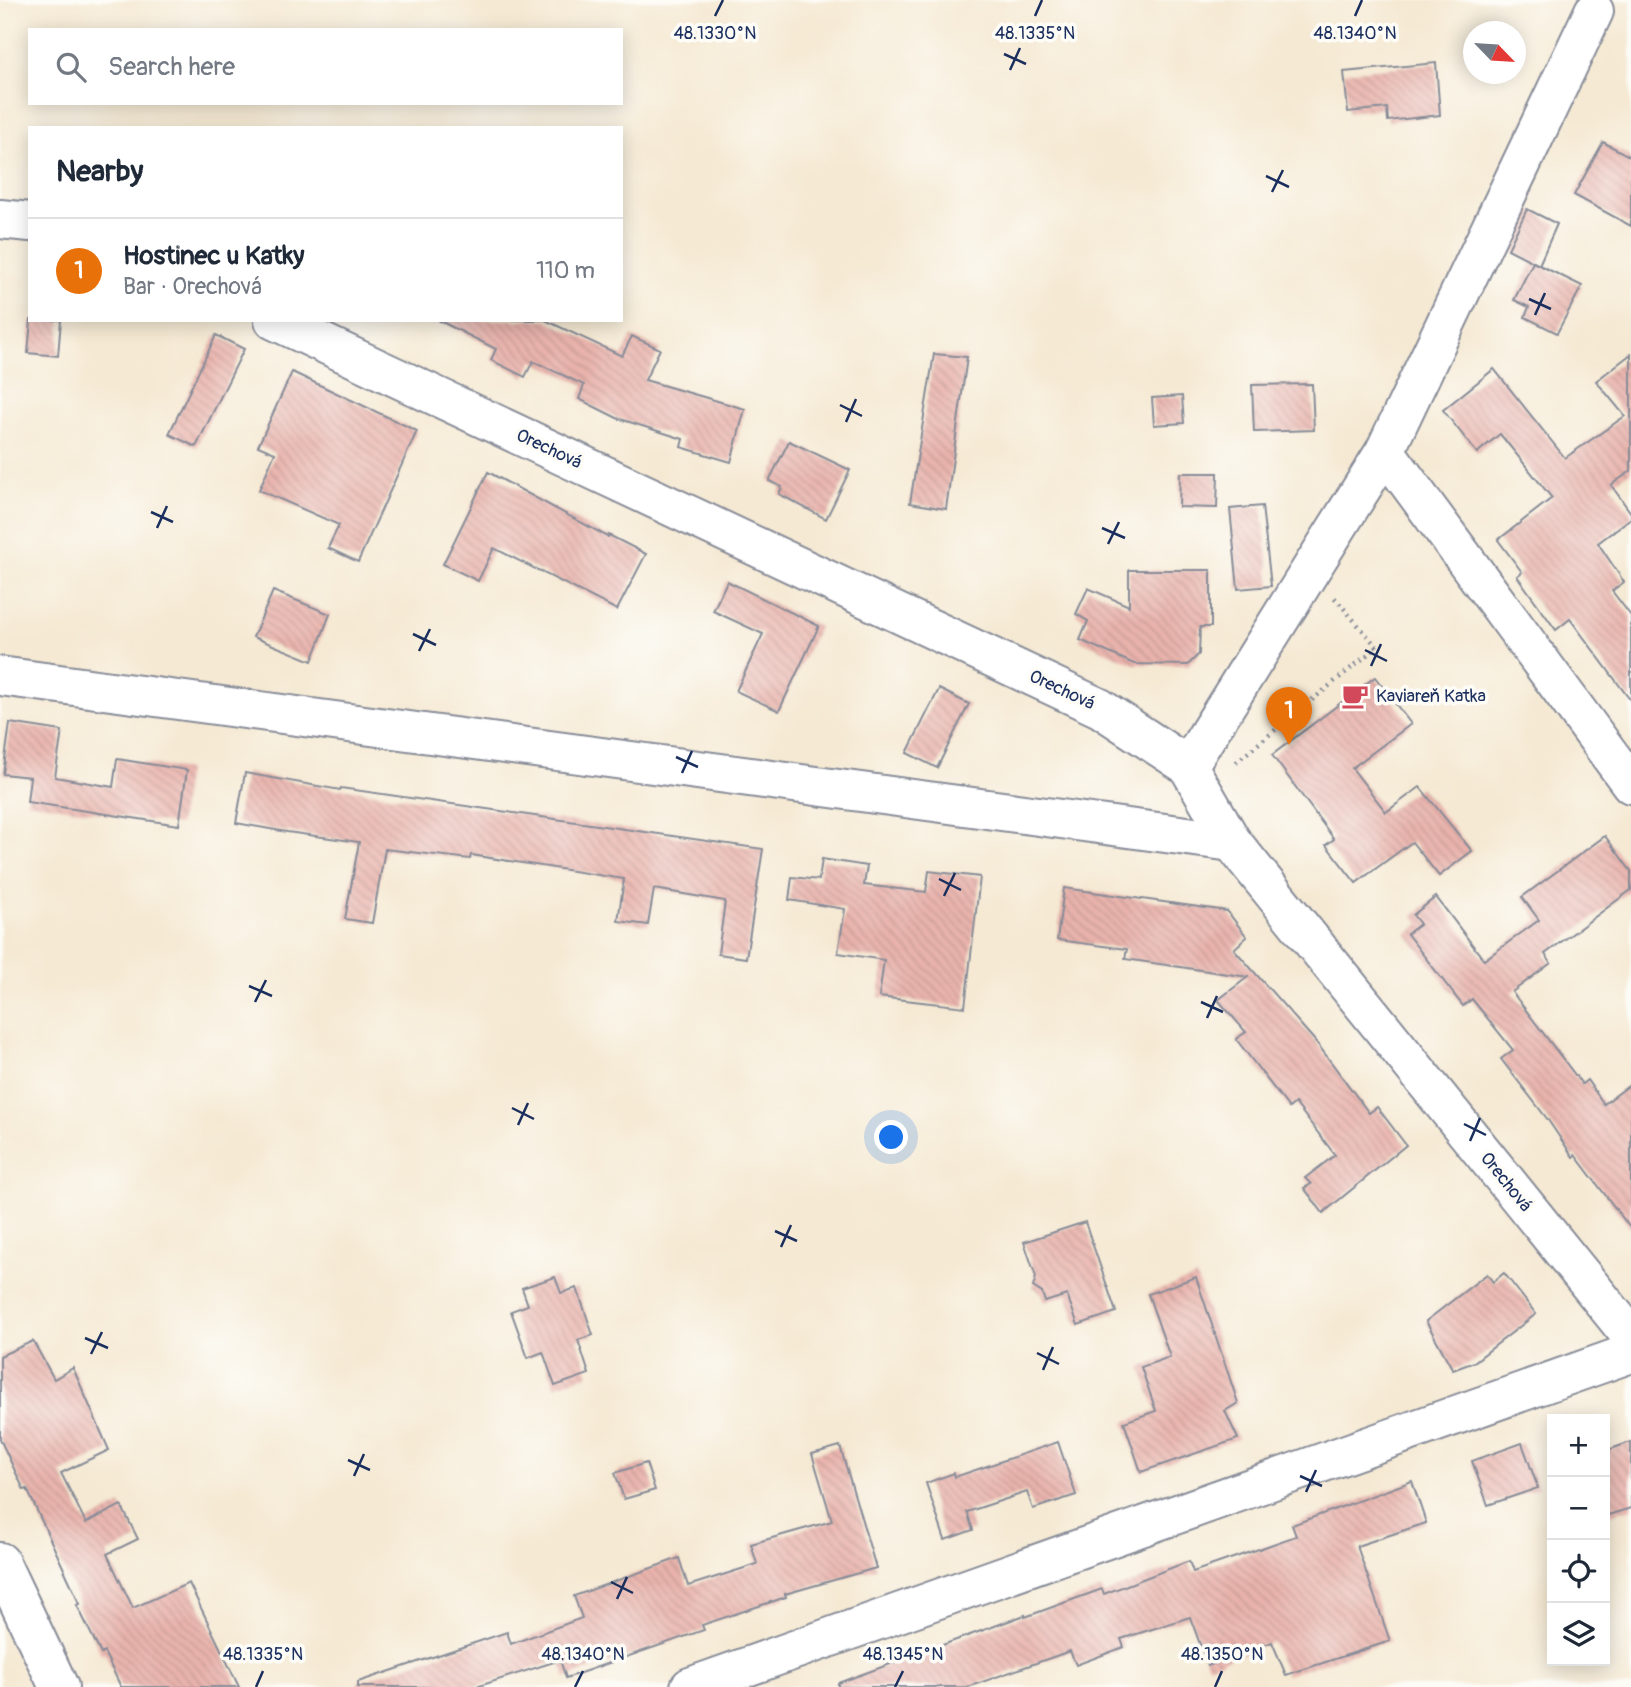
<!DOCTYPE html>
<html lang="en">
<head>
<meta charset="utf-8">
<style>
  :root { --surface:#fff; --page:#f6f6f7; --text:#1f2937; --muted:#747a83; --line:#e0e1e3; --accent:#0f766e }
  body { margin:0; font-family:Pangolin,sans-serif; background:var(--page); color:var(--text) }
  .controls { position:absolute; right:21px; bottom:21px; display:grid; overflow:hidden; border-radius:0px; box-shadow:0 4px 18px #0003 }
  .controls button { width:63px; height:63px; display:grid; place-items:center; padding:0; border:0; border-bottom:2px solid var(--line); background:var(--surface); color:var(--text); font:35px sans-serif }
  .compass { position:absolute; left:1463px; top:21px; width:63px; height:63px; border-radius:50%; background:var(--surface); box-shadow:0 4px 18px #0003; rotate:115deg }
  .you { position:absolute; left:892px; top:1138px; width:24px; height:24px; margin:-18px; border:5px solid #fff; border-radius:50%; background:#1a73e8; box-shadow:0 0 0 10px #1a73e833 }
  .badge { display:grid; place-items:center; width:46px; height:46px; border-radius:50%; background:var(--accent); color:#fff; font-size:23px; font-weight:700 }
  .pin { position:absolute; translate:-50% -58px; filter:drop-shadow(0 2px 4px #0008) }
  .pin::after { content:''; position:absolute; top:37px; width:24px; height:21px; background:inherit; clip-path:polygon(0 0,100% 0,50% 100%) }
  .list { margin:0; padding:0; list-style:none }
  h2 { display:flex; justify-content:space-between; align-items:center; height:91px; margin:0; padding:0 28px; font-size:30px }
  h2 small { font-size:23px; font-weight:400; color:var(--muted) }
  .list li { display:grid; grid-template-columns:46px 1fr auto; gap:21px; align-items:center; box-sizing:border-box; height:105px; padding:0 28px; border-top:2px solid var(--line) }
  .list b { display:block; font-size:26px; white-space:nowrap }
  .list p { margin:0; font-size:23px; white-space:nowrap; color:var(--muted) }
  .list em { font-size:23px; font-style:normal; color:var(--muted) }
  .icon { flex:none; width:38px; height:38px; fill:none; stroke:currentColor; stroke-width:2; stroke-linecap:round; stroke-linejoin:round }
  .map { position:relative; flex:none; width:1631px; height:1687px; overflow:hidden }
  .search { position:absolute; background:var(--surface); box-shadow:0 4px 18px #0003; left:28px; top:28px; width:595px; height:77px; display:flex; align-items:center; gap:18px; box-sizing:border-box; padding:0 24px; border-radius:0px; color:var(--muted); font-size:26px }
  .panel { position:absolute; background:var(--surface); box-shadow:0 4px 18px #0003; left:28px; top:126px; width:595px; height:196px; border-radius:0px }
  .map>svg:first-child { display:block }
  .building { fill:url(#building-back-hatch) }
  .lines { fill:none; stroke-linecap:round; stroke-linejoin:round }
  .street-casing { stroke:#888c98; stroke-width:42 }
  .path { stroke:#888c98; stroke-width:4.5; stroke-dasharray:2 5; stroke-linecap:butt }
  .street { stroke:#fff; stroke-width:38 }
  .ticks { fill:none; stroke:#1b2f5e; stroke-width:2.5 }
  .labels { text-anchor:middle; dominant-baseline:central; stroke-width:7; stroke-linejoin:round; paint-order:stroke }
  .street-label { font-size:18px; fill:#1b2f5e; stroke:#fdfcf7 }
  .poi-label { font-size:18px; fill:#1b2f5e; stroke:#fdfcf7; text-anchor:start }
  .ticks-label { font-size:18px; text-anchor:middle; fill:#1b2f5e; stroke:#fdfcf7; stroke-width:7; stroke-linejoin:round; paint-order:stroke }
</style>
</head>
<body>
<div class="map">
<svg width="1631" height="1687" viewBox="0 0 1631 1687">
  <defs>
    <pattern id="building-back-hatch" width="6" height="6" patternUnits="userSpaceOnUse" patternTransform="scale(1.75)"><rect width="6" height="6" fill="#e9b3ac"/><path d="M-1 5l2 2M0 0l6 6M5-1l2 2" fill="none" stroke="#c79a96"/></pattern>
  </defs>
  <rect width="100%" height="100%" fill="#fdfcf7"/>
  <filter id="ink" filterUnits="userSpaceOnUse"><feTurbulence type="fractalNoise" baseFrequency=".0143" numOctaves="2"/><feDisplacementMap in="SourceGraphic" scale="14" xChannelSelector="R" yChannelSelector="G"/><feConvolveMatrix kernelMatrix="1 2 1 2 8 2 1 2 1" color-interpolation-filters="sRGB"/></filter>
  <filter id="wash" filterUnits="userSpaceOnUse"><feTurbulence type="fractalNoise" baseFrequency=".00686" numOctaves="4" result="noise"/><feDisplacementMap in="SourceGraphic" scale="28" xChannelSelector="R" yChannelSelector="G"/><feGaussianBlur stdDeviation="1.57" result="paint"/><feColorMatrix in="noise" values="0 0 0 0 0 0 0 0 0 0 0 0 0 0 0 0 0 1.4 0 .05"/><feComposite in="paint" operator="in"/></filter>
  <g filter="url(#wash)">
    <rect width="100%" height="100%" fill="#f5e9d3"/>
    <g id="blocks">
      <!-- building -->
      <g class="building">
        <path d="M 1436,63 L 1440,115 L 1388,121 L 1387,108 L 1348,112 L 1344,72 Z"/>
        <path d="M 1603,142 L 1631,157 L 1631,226 L 1574,195 Z"/>
        <path d="M 1527,209 L 1557,224 L 1539,265 L 1508,249 Z"/>
        <path d="M 1533,262 L 1582,286 L 1557,333 L 1525,317 L 1529,307 L 1514,300 Z"/>
        <path d="M 31,320 L 61,320 L 58,356 L 28,353 Z"/>
        <path d="M 438,320 L 545,320 L 622,356 L 632,336 L 660,349 L 645,380 L 745,409 L 731,462 L 681,447 L 683,439 L 617,418 L 579,399 L 584,385 L 533,361 L 525,377 L 491,360 L 496,349 Z"/>
        <path d="M 216,335 L 244,349 L 196,447 L 169,434 Z"/>
        <path d="M 934,354 L 967,357 L 946,509 L 910,503 Z"/>
        <path d="M 1631,354 L 1631,471 L 1611,485 L 1631,513 L 1631,518 L 1598,543 L 1624,582 L 1612,591 L 1631,616 L 1631,701 L 1570,619 L 1556,630 L 1517,576 L 1522,572 L 1498,540 L 1552,498 L 1500,434 L 1477,453 L 1443,410 L 1494,369 L 1565,458 L 1625,416 L 1596,381 Z"/>
        <path d="M 292,372 L 417,431 L 358,562 L 328,548 L 339,525 L 259,490 L 275,453 L 258,446 Z"/>
        <path d="M 1312,384 L 1314,430 L 1254,432 L 1252,385 Z"/>
        <path d="M 1182,396 L 1184,423 L 1154,425 L 1152,398 Z"/>
        <path d="M 789,441 L 850,470 L 826,519 L 779,494 L 782,487 L 769,481 Z"/>
        <path d="M 488,472 L 608,537 L 609,535 L 646,554 L 617,610 L 494,548 L 478,581 L 443,564 Z"/>
        <path d="M 1180,473 L 1218,473 L 1217,508 L 1179,507 Z"/>
        <path d="M 1262,506 L 1271,586 L 1238,589 L 1230,509 Z"/>
        <path d="M 1129,570 L 1211,570 L 1211,627 L 1200,627 L 1199,654 L 1188,665 L 1134,664 L 1080,640 L 1088,621 L 1076,614 L 1088,588 L 1129,606 Z"/>
        <path d="M 727,581 L 819,626 L 779,711 L 736,691 L 763,634 L 713,611 Z"/>
        <path d="M 273,591 L 330,614 L 312,661 L 253,637 Z"/>
        <path d="M 1375,677 L 1411,724 L 1352,768 L 1386,812 L 1420,787 L 1472,851 L 1439,876 L 1412,842 L 1356,883 L 1326,845 L 1334,839 L 1272,755 Z"/>
        <path d="M 939,689 L 969,704 L 937,768 L 907,753 Z"/>
        <path d="M 10,723 L 62,731 L 55,777 L 113,787 L 117,759 L 187,770 L 179,825 L 27,802 L 30,777 L 3,774 Z"/>
        <path d="M 245,773 L 340,790 L 341,788 L 763,849 L 746,958 L 718,954 L 725,901 L 654,889 L 648,925 L 618,921 L 624,879 L 471,855 L 470,859 L 385,849 L 372,923 L 345,919 L 359,842 L 287,832 L 236,823 Z"/>
        <path d="M 1605,836 L 1631,871 L 1631,890 L 1545,954 L 1551,963 L 1512,992 L 1582,1084 L 1587,1080 L 1604,1104 L 1631,1084 L 1631,1229 L 1575,1155 L 1573,1157 L 1548,1120 L 1501,1059 L 1513,1050 L 1472,999 L 1463,1006 L 1407,934 L 1420,924 L 1413,915 L 1436,897 L 1484,960 L 1539,920 L 1522,897 Z"/>
        <path d="M 822,859 L 867,866 L 864,885 L 926,892 L 929,871 L 980,877 L 965,1007 L 879,997 L 884,960 L 838,953 L 845,909 L 789,900 L 792,877 L 819,880 Z"/>
        <path d="M 1064,888 L 1227,911 L 1247,937 L 1234,949 L 1316,1042 L 1369,1113 L 1377,1107 L 1406,1145 L 1323,1213 L 1304,1188 L 1311,1184 L 1305,1178 L 1335,1155 L 1295,1103 L 1289,1108 L 1236,1039 L 1246,1032 L 1218,1000 L 1248,977 L 1125,959 L 1127,949 L 1057,940 Z"/>
        <path d="M 1085,1222 L 1116,1312 L 1078,1325 L 1067,1295 L 1045,1302 L 1042,1293 L 1033,1287 L 1036,1277 L 1024,1242 Z"/>
        <path d="M 1504,1273 L 1536,1314 L 1474,1362 L 1453,1370 L 1426,1321 L 1487,1274 L 1493,1282 Z"/>
        <path d="M 555,1277 L 561,1293 L 577,1288 L 593,1335 L 578,1340 L 589,1374 L 555,1386 L 543,1352 L 528,1358 L 511,1311 L 528,1305 L 522,1288 Z"/>
        <path d="M 1196,1277 L 1238,1403 L 1225,1411 L 1238,1439 L 1141,1472 L 1124,1422 L 1156,1411 L 1141,1367 L 1170,1357 L 1148,1294 Z"/>
        <path d="M 33,1341 L 54,1379 L 73,1368 L 109,1450 L 61,1473 L 86,1523 L 121,1505 L 138,1539 L 107,1554 L 133,1608 L 189,1583 L 239,1687 L 121,1687 L 104,1652 L 101,1654 L 77,1605 L 80,1604 L 27,1489 L 24,1490 L 0,1439 L 0,1356 Z"/>
        <path d="M 1058,1442 L 1076,1495 L 1033,1509 L 1027,1492 L 967,1512 L 973,1530 L 945,1540 L 926,1483 L 954,1473 L 955,1477 Z"/>
        <path d="M 1631,1442 L 1631,1508 L 1605,1516 L 1605,1451 Z"/>
        <path d="M 1522,1443 L 1538,1488 L 1488,1505 L 1472,1461 Z"/>
        <path d="M 840,1446 L 876,1568 L 785,1594 L 786,1597 L 702,1625 L 704,1630 L 566,1678 L 560,1660 L 476,1687 L 358,1687 L 358,1682 L 507,1632 L 511,1644 L 582,1618 L 574,1596 L 679,1558 L 688,1586 L 757,1564 L 751,1544 L 832,1521 L 812,1454 Z"/>
        <path d="M 646,1463 L 655,1490 L 624,1499 L 615,1473 Z"/>
        <path d="M 1412,1481 L 1426,1523 L 1357,1546 L 1390,1641 L 1286,1675 L 1272,1642 L 1208,1666 L 1190,1617 L 1121,1639 L 1124,1647 L 1076,1665 L 1070,1651 L 968,1687 L 838,1687 L 838,1683 L 1025,1615 L 1025,1617 L 1102,1589 L 1104,1594 L 1189,1561 L 1193,1572 L 1296,1536 L 1292,1525 Z"/>
      </g>
    </g>
  </g>
  <g filter="url(#ink)">
    <use href="#blocks" fill-opacity="0" stroke="#888c98" stroke-width="2"/>
    <g class="lines">
      <!-- street casing -->
      <g class="street-casing">
        <g id="street">
          <path d="M 0,219 L 30,222"/>
          <path d="M 274,320 L 1100,708 L 1188,766 L 1232,842 L 1631,1336"/>
          <path d="M 1385,451 L 1631,784"/>
          <path d="M 0,676 L 1232,842"/>
          <path d="M 1188,766 L 1385,451 L 1594,11"/>
          <path d="M 0,1562 L 59,1687"/>
          <path d="M 690,1687 L 1631,1353"/>
        </g>
      </g>
      <!-- path -->
      <path class="path" d="M 1236,762 L 1377,647 L 1334,597"/>
      <!-- street -->
      <use href="#street" class="street"/>
    </g>
  </g>
  <!-- ticks -->
  <path class="ticks" d="M 715,16 L 723,0M 1035,16 L 1042,0M 1355,16 L 1362,0M 1004,54 L 1026,64M 1010,70 L 1020,48M 1266,176 L 1289,187M 1272,192 L 1283,170M 1529,299 L 1551,309M 1535,315 L 1545,293M 840,405 L 862,416M 846,422 L 856,399M 151,512 L 173,522M 157,528 L 167,506M 1102,528 L 1125,538M 1108,544 L 1119,522M 413,634 L 436,645M 1365,650 L 1387,661M 419,651 L 430,629M 1371,666 L 1381,644M 676,757 L 698,767M 682,773 L 692,751M 939,879 L 961,890M 944,896 L 955,873M 249,986 L 272,996M 255,1002 L 266,980M 1201,1002 L 1223,1012M 1207,1018 L 1217,996M 512,1108 L 534,1119M 1464,1124 L 1486,1135M 518,1125 L 528,1103M 1470,1141 L 1480,1118M 775,1231 L 797,1241M 781,1247 L 791,1225M 85,1338 L 108,1348M 1037,1353 L 1059,1364M 91,1354 L 102,1332M 1043,1370 L 1053,1347M 348,1460 L 370,1470M 354,1476 L 364,1454M 1300,1476 L 1322,1486M 1306,1492 L 1316,1470M 611,1582 L 633,1593M 617,1599 L 627,1577M 256,1687 L 263,1671M 575,1687 L 583,1671M 895,1687 L 903,1671M 1215,1687 L 1222,1671"/>
  <!-- icons -->
  <defs>
    <g id="cafe-bare" transform="scale(2.1)"><path d="M-5.5-4.5H6V0H3Q3 3.5 0 3.5H-2.5Q-5.5 3.5-5.5 0ZM3-3.2v2h1.7v-2ZM-6 4.5H4V6H-6Z" fill="#d1495b" stroke="#fdfcf7" stroke-width="2.5" paint-order="stroke"/></g>
  </defs>
  <g fill-rule="evenodd">
    <use href="#cafe-bare" x="1355" y="696"/>
  </g>
  <g class="labels">
    <!-- street labels -->
    <g class="street-label">
      <text transform="translate(549 449) rotate(25)">Orechová</text>
      <text transform="translate(1062 690) rotate(25)">Orechová</text>
      <text transform="translate(1506 1182) rotate(51)">Orechová</text>
    </g>
    <!-- poi labels -->
    <g class="poi-label">
      <text x="1376" y="696">Kaviareň Katka</text>
    </g>
  </g>
  <g class="ticks-label">
    <text x="715" y="39">48.1330°N</text>
    <text x="1035" y="39">48.1335°N</text>
    <text x="1355" y="39">48.1340°N</text>
    <text x="263" y="1660">48.1335°N</text>
    <text x="583" y="1660">48.1340°N</text>
    <text x="903" y="1660">48.1345°N</text>
    <text x="1222" y="1660">48.1350°N</text>
  </g>
</svg>
<div class="controls">
<button>+</button>
<button>−</button>
<button><svg class="icon" aria-label="locate" viewBox="0 0 24 24"><circle cx="12" cy="12" r="6"/><path d="M12 2v4M12 18v4M2 12h4M18 12h4"/></svg></button>
<button><svg class="icon" aria-label="layers" viewBox="0 0 24 24"><path d="M12 4l9 5-9 5-9-5zM3 14l9 5 9-5"/></svg></button>
</div>
<svg class="compass" viewBox="-18 -18 36 36"><path d="M0-13l5 13h-10z" fill="#e53935"/><path d="M0 13l5-13h-10z" fill="#747a83"/></svg>
<div class="you"></div>
<div class="pin badge" style="left:1289px;top:745px;background:#e8710a">1</div>
<div class="search"><svg class="icon" aria-label="search" viewBox="0 0 24 24"><circle cx="10" cy="10" r="6"/><path d="M15 15l6 6"/></svg>Search here</div>
<section class="panel">
<h2>Nearby<small></small></h2>
<ul class="list">
<li><span class="badge" style="background:#e8710a">1</span><div><b>Hostinec u Katky</b><p>Bar · Orechová</p></div><em>110 m</em></li>
</ul>
</section>
</div>
</body>
</html>
